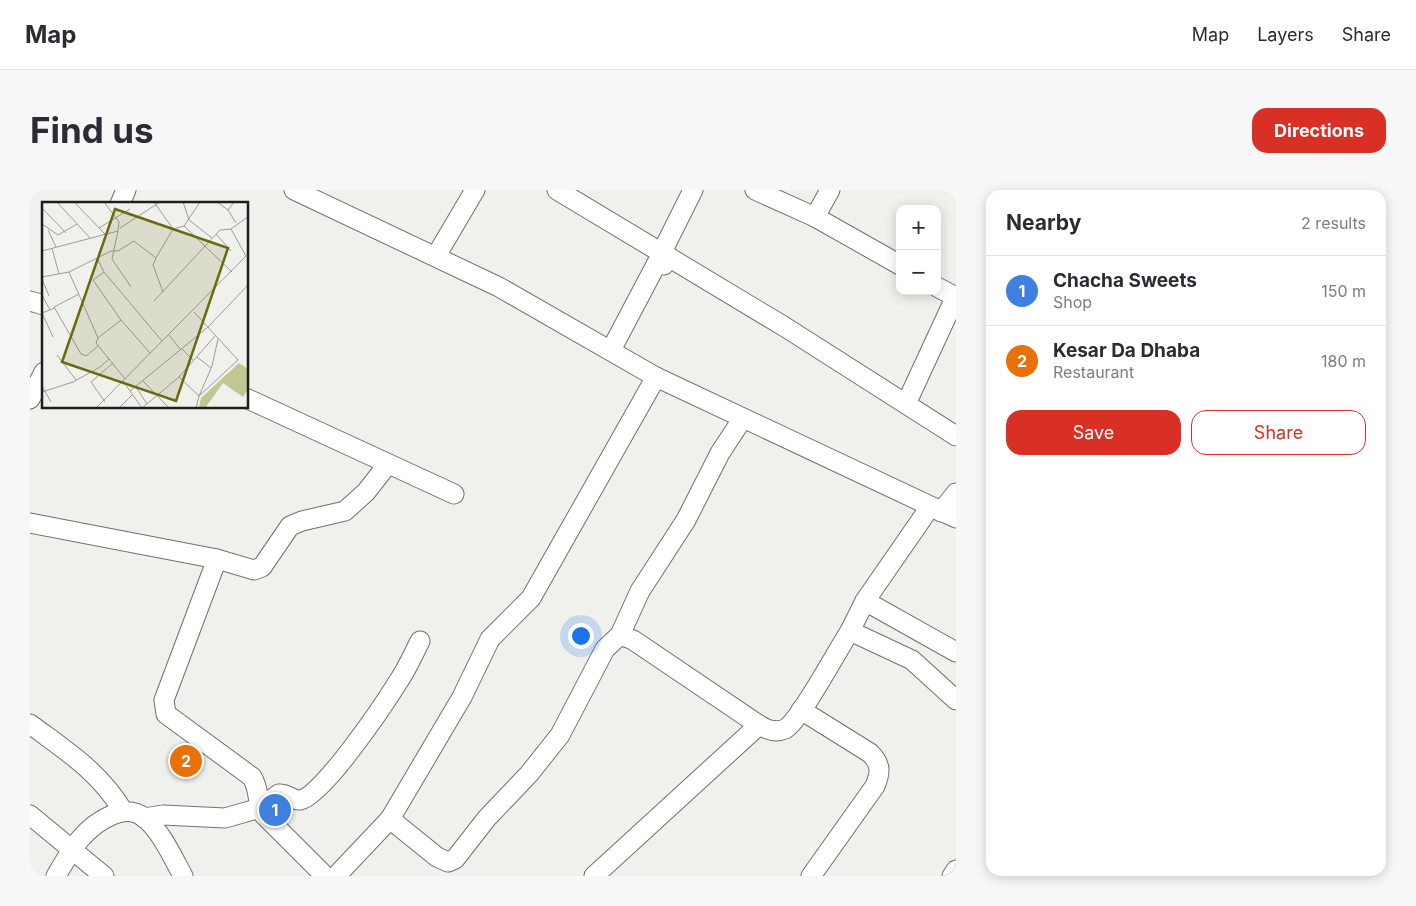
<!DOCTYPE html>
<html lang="en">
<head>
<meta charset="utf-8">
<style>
  :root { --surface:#fff; --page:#f7f7f7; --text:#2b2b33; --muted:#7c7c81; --line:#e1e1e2; --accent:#d93025 }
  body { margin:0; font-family:Inter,sans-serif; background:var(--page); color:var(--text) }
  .controls { position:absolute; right:15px; top:15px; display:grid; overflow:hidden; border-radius:10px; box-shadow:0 2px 12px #0003 }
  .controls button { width:45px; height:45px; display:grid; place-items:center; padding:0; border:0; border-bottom:1px solid var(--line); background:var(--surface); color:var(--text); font:25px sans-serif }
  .you { position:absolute; left:550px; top:445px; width:18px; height:18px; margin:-12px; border:4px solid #fff; border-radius:50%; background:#1a73e8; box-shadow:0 0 0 8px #1a73e833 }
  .badge { display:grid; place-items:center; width:32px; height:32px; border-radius:50%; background:var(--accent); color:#fff; font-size:16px; font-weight:700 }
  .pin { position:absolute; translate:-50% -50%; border:2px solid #fff; box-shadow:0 1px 5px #0006 }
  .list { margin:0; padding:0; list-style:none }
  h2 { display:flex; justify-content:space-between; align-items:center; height:65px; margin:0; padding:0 20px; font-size:21px }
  h2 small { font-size:16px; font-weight:400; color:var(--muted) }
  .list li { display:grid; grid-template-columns:32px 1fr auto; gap:15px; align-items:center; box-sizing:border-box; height:70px; padding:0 20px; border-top:1px solid var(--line) }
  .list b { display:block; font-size:19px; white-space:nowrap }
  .list p { margin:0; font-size:16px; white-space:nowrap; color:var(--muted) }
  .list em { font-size:16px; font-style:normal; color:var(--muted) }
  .actions { display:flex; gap:10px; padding:15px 20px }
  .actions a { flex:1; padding:11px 0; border:1px solid var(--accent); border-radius:15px; text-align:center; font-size:18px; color:var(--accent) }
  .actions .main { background:var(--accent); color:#fff }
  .map { position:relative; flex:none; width:926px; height:686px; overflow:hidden; border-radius:15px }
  header { display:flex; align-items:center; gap:30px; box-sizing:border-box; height:70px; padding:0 25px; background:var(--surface); border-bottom:1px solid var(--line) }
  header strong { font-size:24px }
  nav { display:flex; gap:28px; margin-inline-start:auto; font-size:18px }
  .intro { display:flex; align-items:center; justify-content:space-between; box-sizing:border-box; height:120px; padding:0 30px }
  h1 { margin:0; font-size:35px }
  .button { padding:12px 22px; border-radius:15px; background:var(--accent); color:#fff; font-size:18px; font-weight:700 }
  main { display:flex; gap:30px; padding:0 30px }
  aside { flex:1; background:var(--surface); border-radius:15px; box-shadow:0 2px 12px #0003 }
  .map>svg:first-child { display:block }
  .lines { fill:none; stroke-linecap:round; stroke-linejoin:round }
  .street-casing { stroke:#70706d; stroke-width:21 }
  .street { stroke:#fff; stroke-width:19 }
  .inset-road { fill:none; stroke:#9c9c99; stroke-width:1 }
  .view { fill:#676b0d; fill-opacity:0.15; stroke:#676b0d; stroke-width:2.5 }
  .inset-edge { fill:none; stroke:#1d1d1c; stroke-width:2.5 }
</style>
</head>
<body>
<header>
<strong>Map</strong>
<nav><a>Map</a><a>Layers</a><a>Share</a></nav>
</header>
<div class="intro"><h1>Find us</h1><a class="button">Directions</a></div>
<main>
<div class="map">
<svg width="926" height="686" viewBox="0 0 926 686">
  <rect width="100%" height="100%" fill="#f0f0ed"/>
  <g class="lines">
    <!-- street casing -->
    <g class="street-casing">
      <g id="street">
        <path d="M 264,0 L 469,97 L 626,187 L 926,328"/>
        <path d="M 527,0 L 755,137 L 926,246"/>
        <path d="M 725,0 L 785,27 L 870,75"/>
        <path d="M 90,14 L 96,0"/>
        <path d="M 785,27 L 800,0"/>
        <path d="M 632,62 L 663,0"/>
        <path d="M 406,66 L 445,0"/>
        <path d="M 907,97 L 926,107"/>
        <path d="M 0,111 L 14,115"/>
        <path d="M 581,160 L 628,71 L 634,75 L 638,66"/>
        <path d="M 0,209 L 14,182"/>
        <path d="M 218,209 L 424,304"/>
        <path d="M 876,214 L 926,106"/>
        <path d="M 900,317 L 835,411 L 820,441 L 882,470 L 926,510"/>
        <path d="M 911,322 L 926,303"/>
        <path d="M 0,333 L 187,369 L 134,510 L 136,524 L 222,587 C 231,602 226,615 234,625 L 295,686"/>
        <path d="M 187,369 L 224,380 L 232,377 L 260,336 L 272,331 L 315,321 L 336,302 L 358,274"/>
        <path d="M 835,411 L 926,462"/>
        <path d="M 590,445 L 610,401 L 656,330 L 690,263 L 713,228"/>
        <path d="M 771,520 L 840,563 C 851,574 851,582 845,596 L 781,686"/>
        <path d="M 0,534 C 36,561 69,581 93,621"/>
        <path d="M 0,625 L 74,686"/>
        <path d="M 114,628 L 133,625 L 195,628 L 230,618 L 249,604 C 257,603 263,611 270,610 C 292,607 355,513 368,492 C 377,479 383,465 390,451"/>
        <path d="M 360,629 L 432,507 L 460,449 L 501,408 L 626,187"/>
        <path d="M 26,686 C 41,660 54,637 82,625 C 94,620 104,620 115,628 C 132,643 142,666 153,686"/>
        <path d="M 306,686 L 360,629 L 407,667 L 418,672 L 425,669 L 457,628 L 499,584 L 530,545 L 575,459 L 590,445 L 603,450 L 729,535 C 737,540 746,543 755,539 C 770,531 808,459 820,441"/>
        <path d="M 564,686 L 729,535"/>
        <path d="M 922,686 L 926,680"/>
      </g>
    </g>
    <!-- street -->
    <use href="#street" class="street"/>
  </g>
  <!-- overview -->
  <g transform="translate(12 12)">
    <rect width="206" height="206" fill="#f0f0ed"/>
    <path d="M 197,161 L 206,167 L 206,187 L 201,195 L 181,181 L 163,206 L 157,206 L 159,196 Z" fill="#c1c693"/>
    <path class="inset-road" d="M 15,0 L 48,36M 32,0 L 63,32M 112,0 L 131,27M 141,0 L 147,18 L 170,36M 175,0 L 186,8 L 192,0M 0,6 L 24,31M 186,8 L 194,21M 0,22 L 16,33 L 35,22M 142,24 L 190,70M 57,26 L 88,7M 78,26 L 118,0M 189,27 L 207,14M 6,28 L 14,45M 76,29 L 70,57 L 89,85M 174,32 L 189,49M 10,46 L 17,72M 0,49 L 76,29 L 77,20 L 62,0M 55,56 L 62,70 L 51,78 L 79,118 L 56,136M 114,56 L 111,63 L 121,90M 27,70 L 56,136 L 54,141 L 67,157M 62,70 L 120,139M 0,75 L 27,70 L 69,49 L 76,49 L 92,39 L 114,56 L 131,27 L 142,24 L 158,0M 0,77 L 7,94M 37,92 L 12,105 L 39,152 L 44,154 L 56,144M 0,93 L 8,108M 152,110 L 196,158 L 157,194 L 154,206M 79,118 L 108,151M 127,133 L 139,148M 11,135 L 0,111 L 13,106M 140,147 L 152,159M 15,153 L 34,178M 155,155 L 169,166M 137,175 L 157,194 L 170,164 L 176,137M 81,179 L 100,206M 101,179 L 127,206M 0,184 L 9,200M 94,185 L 105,202M 88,189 L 166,125 L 207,82M 0,190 L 31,180 L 58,165 L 67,157 L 83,177M 63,200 L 49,180 L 71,161M 54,206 L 204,54 L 189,27 L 178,28 L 112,99M 77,206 L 90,193M 100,206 L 137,175 L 173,134"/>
    <path class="view" d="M 73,7 L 186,46 L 134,199 L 20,160 Z"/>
    <rect width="206" height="206" class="inset-edge"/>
  </g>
</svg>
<div class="controls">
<button>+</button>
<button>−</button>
</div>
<div class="you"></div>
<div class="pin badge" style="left:245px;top:620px;background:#3f7fe0">1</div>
<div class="pin badge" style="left:156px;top:571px;background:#e8710a">2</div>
</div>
<aside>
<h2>Nearby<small>2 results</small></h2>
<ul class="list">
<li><span class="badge" style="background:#3f7fe0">1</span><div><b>Chacha Sweets</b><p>Shop</p></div><em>150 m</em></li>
<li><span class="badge" style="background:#e8710a">2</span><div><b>Kesar Da Dhaba</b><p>Restaurant</p></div><em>180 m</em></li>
</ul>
<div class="actions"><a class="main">Save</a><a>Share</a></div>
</aside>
</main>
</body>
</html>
